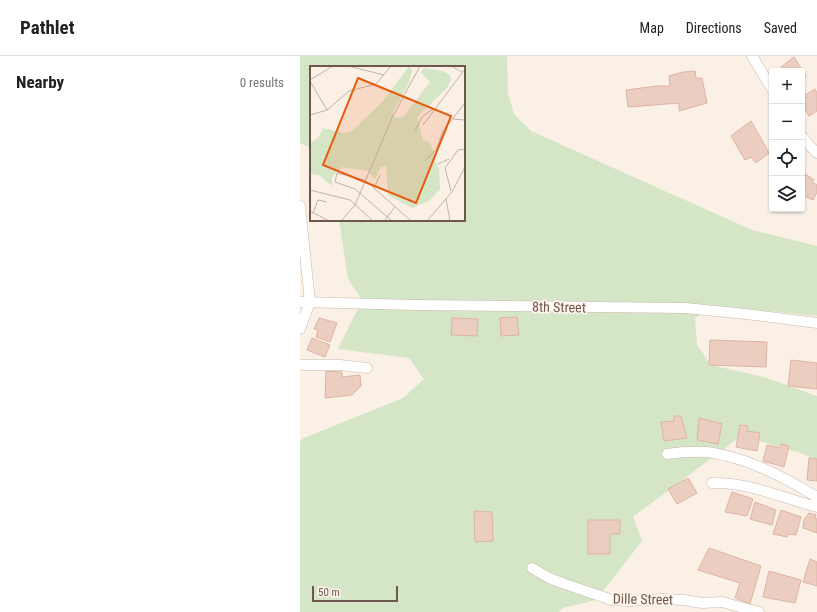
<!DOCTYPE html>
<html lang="en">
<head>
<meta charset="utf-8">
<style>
  :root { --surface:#fff; --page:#f2f2f2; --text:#202124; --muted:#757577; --line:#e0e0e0 }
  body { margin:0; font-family:"Roboto Condensed",sans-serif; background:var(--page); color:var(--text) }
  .controls { position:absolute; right:12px; top:12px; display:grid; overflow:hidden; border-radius:4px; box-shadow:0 1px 3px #0004 }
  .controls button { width:36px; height:36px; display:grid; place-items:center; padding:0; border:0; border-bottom:1px solid var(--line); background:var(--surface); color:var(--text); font:20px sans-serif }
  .scale { position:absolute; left:12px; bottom:10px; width:86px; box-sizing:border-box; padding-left:4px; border:2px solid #70574d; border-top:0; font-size:11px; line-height:14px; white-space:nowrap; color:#70574d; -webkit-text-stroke:3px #fdf5ec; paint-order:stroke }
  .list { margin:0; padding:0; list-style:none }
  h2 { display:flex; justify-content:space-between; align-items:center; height:52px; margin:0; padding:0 16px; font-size:17px }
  h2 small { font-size:13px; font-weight:400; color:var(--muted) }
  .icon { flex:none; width:22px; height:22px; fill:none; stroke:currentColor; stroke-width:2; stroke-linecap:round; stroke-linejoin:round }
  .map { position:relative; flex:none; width:517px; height:556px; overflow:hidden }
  header { display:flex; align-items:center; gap:24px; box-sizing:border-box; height:56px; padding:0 20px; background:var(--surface); border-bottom:1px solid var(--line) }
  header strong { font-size:19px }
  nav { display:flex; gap:22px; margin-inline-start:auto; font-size:14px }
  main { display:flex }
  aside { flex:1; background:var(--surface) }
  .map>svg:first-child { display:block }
  .green { fill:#d5e6c6 }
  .building { fill:#eccec0; stroke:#ddb4a2 }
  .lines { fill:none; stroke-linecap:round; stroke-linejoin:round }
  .street-casing { stroke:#cab8ad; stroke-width:11 }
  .street { stroke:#fff; stroke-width:10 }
  .labels { text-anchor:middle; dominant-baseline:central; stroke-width:3.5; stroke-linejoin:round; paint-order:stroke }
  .street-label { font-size:14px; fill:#70574d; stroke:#fdf5ec }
  .inset-road { fill:none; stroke:#c3b3a9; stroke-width:1 }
  .view { fill:#e8590c; fill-opacity:0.15; stroke:#e8590c; stroke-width:2 }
  .inset-edge { fill:none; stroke:#70574d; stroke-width:2 }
</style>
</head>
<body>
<header>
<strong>Pathlet</strong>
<nav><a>Map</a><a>Directions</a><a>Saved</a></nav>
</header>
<main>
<aside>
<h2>Nearby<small>0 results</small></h2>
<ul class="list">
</ul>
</aside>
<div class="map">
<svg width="517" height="556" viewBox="0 0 517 556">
  <rect width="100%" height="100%" fill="#faf0e6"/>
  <!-- green -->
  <path class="green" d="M 0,0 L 207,0 L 208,37 L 214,58 L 231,75 L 452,174 L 517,190 L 517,260 L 417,250 L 395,262 L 397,289 L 411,309 L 464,321 L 517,340 L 517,405 L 501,397 L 441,380 L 333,461 L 342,485 L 296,544 L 263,552 L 258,556 L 0,556 L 0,385 L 4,382 L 103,342 L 124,323 L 109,302 L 38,293 L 62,244 L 48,223 L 39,164 L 164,164 L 164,11 L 11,11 L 11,92 L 0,87 Z"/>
  <!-- building -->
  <g class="building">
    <path d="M 494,1 L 506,20 L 502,23 L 502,15 L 483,15 L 481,11 Z"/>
    <path d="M 395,15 L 396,22 L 402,22 L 407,47 L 379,55 L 379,47 L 328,51 L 326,34 L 357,30 L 370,30 L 369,20 L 383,16 Z"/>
    <path d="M 515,33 L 517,37 L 517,55 L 509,60 L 502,47 L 502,41 Z"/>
    <path d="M 451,65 L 469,97 L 456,107 L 451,101 L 445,104 L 431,80 Z"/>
    <path d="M 504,117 L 514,124 L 512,126 L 517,129 L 517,136 L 513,144 L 504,140 L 503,146 L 502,119 Z"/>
    <path d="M 217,261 L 219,279 L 201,280 L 200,262 Z"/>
    <path d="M 19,262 L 37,267 L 30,286 L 16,281 L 18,274 L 14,273 Z"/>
    <path d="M 152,262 L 178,263 L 177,280 L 151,279 Z"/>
    <path d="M 12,282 L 30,289 L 25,301 L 7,294 Z"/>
    <path d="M 410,284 L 467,286 L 466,311 L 409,309 Z"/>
    <path d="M 491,304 L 517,307 L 517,333 L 488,330 Z"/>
    <path d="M 26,315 L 42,316 L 42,321 L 60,319 L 61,330 L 52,339 L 25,342 Z"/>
    <path d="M 374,360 L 381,360 L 387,382 L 364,385 L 361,366 L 374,365 Z"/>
    <path d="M 399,362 L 422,368 L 418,388 L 397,384 Z"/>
    <path d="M 440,369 L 448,370 L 447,375 L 460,377 L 457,395 L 436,391 Z"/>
    <path d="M 481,388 L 489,390 L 484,411 L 463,405 L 467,389 L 481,392 Z"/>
    <path d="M 509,402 L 517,403 L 517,425 L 507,424 Z"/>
    <path d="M 388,422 L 397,437 L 377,448 L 368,433 Z"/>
    <path d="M 432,436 L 453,443 L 447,460 L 425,456 Z"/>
    <path d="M 455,446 L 476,454 L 472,469 L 450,463 Z"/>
    <path d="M 481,454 L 501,461 L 496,479 L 488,478 L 487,481 L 473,478 Z"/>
    <path d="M 174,455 L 192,456 L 193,485 L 175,486 Z"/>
    <path d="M 509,457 L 516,459 L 515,462 L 517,463 L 517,477 L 503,472 L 504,464 Z"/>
    <path d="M 288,464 L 320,464 L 320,478 L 310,478 L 310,498 L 288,498 Z"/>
    <path d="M 409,492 L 461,510 L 450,548 L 435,542 L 440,527 L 398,514 Z"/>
    <path d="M 510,503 L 517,506 L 517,530 L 503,526 Z"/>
    <path d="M 469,515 L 501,524 L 495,547 L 463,541 Z"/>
  </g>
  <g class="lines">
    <!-- street casing -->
    <g class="street-casing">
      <g id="street">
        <path d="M 452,0 L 472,33"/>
        <path d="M 502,80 L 507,87 L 517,97"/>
        <path d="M 0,150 L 10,246 L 0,273"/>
        <path d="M 0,246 L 117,249 L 385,252 L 446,258 L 517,267"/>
        <path d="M 0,309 L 40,309 L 67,312"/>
        <path d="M 367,398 C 380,396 393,395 407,396 C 446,401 482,420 515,440 L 517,443"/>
        <path d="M 412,427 C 449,426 482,442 517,451"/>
        <path d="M 232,512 L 249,522 L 265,528 L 312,544 L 329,545 L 363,543 L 384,544 L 402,547 L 422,546 L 459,556"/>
      </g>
    </g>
    <!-- street -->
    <use href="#street" class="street"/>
  </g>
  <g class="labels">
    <!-- street labels -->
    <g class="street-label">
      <text transform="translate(259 251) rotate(1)">8th Street</text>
      <text transform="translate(343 543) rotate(1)">Dille Street</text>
    </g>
  </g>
  <!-- overview -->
  <g transform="translate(10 10)">
    <rect width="155" height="155" fill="#faf0e6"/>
    <path d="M 99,0 L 102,4 L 99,17 L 83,46 L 84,51 L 88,52 L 93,51 L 120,16 L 111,6 L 114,2 L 132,5 L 140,9 L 141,14 L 137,22 L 107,51 L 113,74 L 118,75 L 124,86 L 124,93 L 129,103 L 130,123 L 119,135 L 102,142 L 78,129 L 76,100 L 71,101 L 65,113 L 58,105 L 32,101 L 22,111 L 22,120 L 9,109 L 0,108 L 0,74 L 2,76 L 8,72 L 13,62 L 33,67 L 41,66 L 73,35 Z" fill="#d5e6c6"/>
    <path class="inset-road" d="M 38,0 L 74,9M 141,0 L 152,6M 0,14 L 23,0M 0,15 L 17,44M 0,49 L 17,44 L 39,25 L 66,18 L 81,0M 143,53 L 155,54M 113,59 L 155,3M 105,65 L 112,51 L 124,42M 115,95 L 126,84 L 133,65 L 155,37M 128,98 L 139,93M 64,122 L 70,109M 0,124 L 40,134 L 63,155M 141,125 L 135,102 L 148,84 L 155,83M 136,133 L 140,155M 0,145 L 19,155M 3,147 L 8,134 L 17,136M 31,155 L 45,139 L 82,52 L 110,0M 74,155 L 85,141M 82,155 L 45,123 L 25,116 L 27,107 L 55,114 L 101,155M 117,155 L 142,126 L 155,101"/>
    <path class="view" d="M 48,12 L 141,50 L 106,137 L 13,99 Z"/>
    <rect width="155" height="155" class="inset-edge"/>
  </g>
</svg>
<div class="controls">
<button>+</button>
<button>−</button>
<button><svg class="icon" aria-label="locate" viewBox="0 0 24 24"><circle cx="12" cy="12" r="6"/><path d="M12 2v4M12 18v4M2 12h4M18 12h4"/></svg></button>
<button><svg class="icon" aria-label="layers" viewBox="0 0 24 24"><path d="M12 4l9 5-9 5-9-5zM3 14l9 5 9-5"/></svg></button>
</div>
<div class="scale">50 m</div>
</div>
</main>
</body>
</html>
